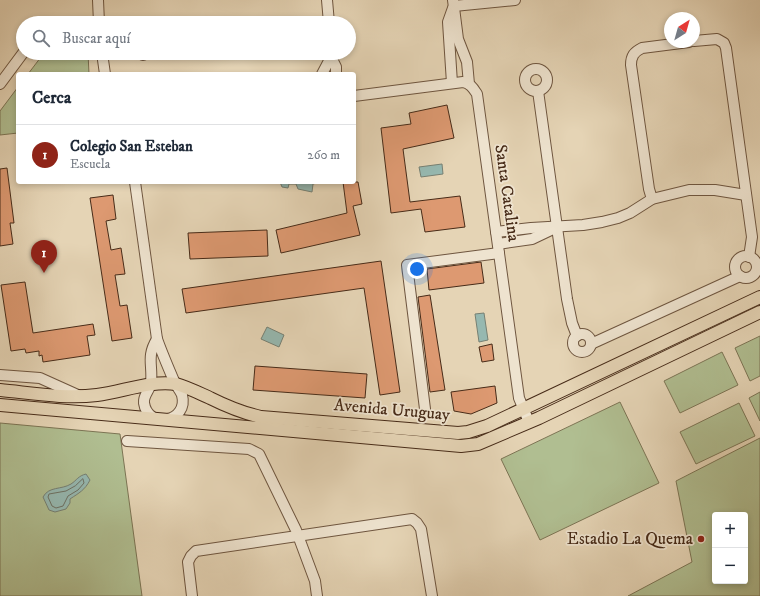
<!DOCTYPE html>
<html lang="es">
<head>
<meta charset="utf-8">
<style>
  :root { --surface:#fff; --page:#f6f6f7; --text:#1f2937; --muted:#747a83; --line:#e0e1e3; --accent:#8f2418 }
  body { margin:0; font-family:"IM FELL DW Pica",serif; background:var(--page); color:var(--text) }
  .controls { position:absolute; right:12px; bottom:12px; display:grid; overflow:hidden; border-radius:4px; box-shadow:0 2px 6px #0003 }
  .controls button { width:36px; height:36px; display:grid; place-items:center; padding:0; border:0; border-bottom:1px solid var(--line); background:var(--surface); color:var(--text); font:20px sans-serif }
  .compass { position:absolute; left:664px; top:12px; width:36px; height:36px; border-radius:50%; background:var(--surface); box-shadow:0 2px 6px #0003; rotate:37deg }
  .you { position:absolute; left:417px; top:269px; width:14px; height:14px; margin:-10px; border:3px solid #fff; border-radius:50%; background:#1a73e8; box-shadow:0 0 0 6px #1a73e833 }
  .badge { display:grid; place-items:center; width:26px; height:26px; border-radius:50%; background:var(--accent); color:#fff; font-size:13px; font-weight:700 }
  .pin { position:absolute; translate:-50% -33px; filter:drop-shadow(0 1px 2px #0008) }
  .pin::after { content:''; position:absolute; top:21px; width:14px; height:12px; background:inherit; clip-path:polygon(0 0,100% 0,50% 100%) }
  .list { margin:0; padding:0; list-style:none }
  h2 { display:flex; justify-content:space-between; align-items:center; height:52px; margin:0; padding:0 16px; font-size:17px }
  h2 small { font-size:13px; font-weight:400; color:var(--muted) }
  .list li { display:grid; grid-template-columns:26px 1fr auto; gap:12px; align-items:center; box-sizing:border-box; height:60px; padding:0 16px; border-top:1px solid var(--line) }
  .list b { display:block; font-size:15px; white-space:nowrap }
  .list p { margin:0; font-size:13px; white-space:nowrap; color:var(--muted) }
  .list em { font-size:13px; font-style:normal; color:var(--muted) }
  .icon { flex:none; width:22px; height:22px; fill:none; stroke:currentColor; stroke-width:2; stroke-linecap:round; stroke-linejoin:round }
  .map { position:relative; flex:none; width:760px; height:596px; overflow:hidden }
  .search { position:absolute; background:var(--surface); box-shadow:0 2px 6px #0003; left:16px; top:16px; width:340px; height:44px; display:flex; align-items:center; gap:10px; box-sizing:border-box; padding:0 14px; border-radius:22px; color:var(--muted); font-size:15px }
  .panel { position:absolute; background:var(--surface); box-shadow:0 2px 6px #0003; left:16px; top:72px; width:340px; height:112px; border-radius:4px }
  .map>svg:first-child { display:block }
  .green { fill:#b0be91; stroke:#7c7454; fill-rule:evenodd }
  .water { fill:#96b8b0; stroke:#768073 }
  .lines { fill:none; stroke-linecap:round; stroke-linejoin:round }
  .shore { stroke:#6e7264; stroke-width:1 }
  .building { fill:#dd9971; stroke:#472b18 }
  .minor-casing { stroke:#6e553f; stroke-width:12 }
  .major-casing { stroke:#472b18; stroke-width:14 }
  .minor { stroke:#eee3cf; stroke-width:10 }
  .major { stroke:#e5d4b5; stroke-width:12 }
  .poi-dot { fill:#8f2418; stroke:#eee3cf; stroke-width:1.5 }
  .labels { text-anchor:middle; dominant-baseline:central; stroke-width:3.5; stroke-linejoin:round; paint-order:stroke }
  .street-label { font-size:17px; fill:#472b18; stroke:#eee3cf }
  .poi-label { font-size:17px; fill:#472b18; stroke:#eee3cf; text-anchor:end }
</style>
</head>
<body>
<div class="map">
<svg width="760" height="596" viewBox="0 0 760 596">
  <rect width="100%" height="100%" fill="#e5d4b5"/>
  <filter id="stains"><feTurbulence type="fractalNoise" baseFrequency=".005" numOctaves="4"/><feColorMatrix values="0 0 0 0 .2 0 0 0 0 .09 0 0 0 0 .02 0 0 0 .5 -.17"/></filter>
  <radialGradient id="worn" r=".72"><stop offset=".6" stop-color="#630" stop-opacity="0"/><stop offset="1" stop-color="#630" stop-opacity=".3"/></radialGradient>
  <!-- green -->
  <g class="green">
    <path d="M 44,53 L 88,53 L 89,74 L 28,74 Z"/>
    <path d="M 18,87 L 18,133 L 0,135 L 0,111 Z"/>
    <path d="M 760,336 L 760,376 L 750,381 L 735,348 Z"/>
    <path d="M 722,352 L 738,385 L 680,413 L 664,381 Z"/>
    <path d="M 760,392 L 760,421 L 749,398 Z"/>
    <path d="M 620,402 L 659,483 L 540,540 L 501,459 Z"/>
    <path d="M 739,403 L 755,436 L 696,464 L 680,432 Z"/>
    <path d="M 0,423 L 120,434 L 142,596 L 0,596 Z"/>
    <path d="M 760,438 L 760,596 L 628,596 L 692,562 L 676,481 ZM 715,515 L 745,515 L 745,581 L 715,581 Z"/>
  </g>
  <!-- water -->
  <g class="water">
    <path d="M 442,164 L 443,174 L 421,177 L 419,167 Z"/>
    <path d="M 280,182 L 317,182 L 317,183 L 313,184 L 312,192 L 298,189 L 296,184 L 289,184 L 288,188 L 282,187 Z"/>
    <path d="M 484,313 L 488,340 L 479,342 L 475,314 Z"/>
    <path d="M 267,327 L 284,335 L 279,347 L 261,339 Z"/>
    <path d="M 86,474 L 90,480 C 85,490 79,493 70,499 L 70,503 L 66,509 L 55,512 L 49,510 L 43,497 C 49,486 61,490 71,484 C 77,480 78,476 86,474 Z"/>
  </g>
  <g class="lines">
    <!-- shore -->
    <path class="shore" d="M 83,479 L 84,483 L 78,490 L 68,496 L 63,506 L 56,508 L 52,506 L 48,497 L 49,494 L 66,491 L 75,486 Z"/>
  </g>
  <!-- building -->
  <g class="building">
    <path d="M 447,105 L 454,138 L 403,149 L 410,202 L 460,196 L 465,227 L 425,232 L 421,209 L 391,213 L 381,128 L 411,124 L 409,113 Z"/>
    <path d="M 7,168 L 14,223 L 10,223 L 13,244 L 0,246 L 0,169 Z"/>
    <path d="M 343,182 L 358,182 L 362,204 L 353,206 L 360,235 L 281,253 L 276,230 L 347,213 Z"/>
    <path d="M 113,195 L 116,219 L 106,221 L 111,250 L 121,248 L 125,274 L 115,275 L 120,306 L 127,305 L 132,338 L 112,341 L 90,198 Z"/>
    <path d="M 267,230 L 268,256 L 190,259 L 188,233 Z"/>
    <path d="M 381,261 L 400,392 L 380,395 L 364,288 L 186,313 L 182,289 Z"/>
    <path d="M 481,262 L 484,283 L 429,290 L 427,269 Z"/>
    <path d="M 25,282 L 33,333 L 93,324 L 95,335 L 87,336 L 90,355 L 43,362 L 42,355 L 39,356 L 39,351 L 26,353 L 25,349 L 11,351 L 1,285 Z"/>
    <path d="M 430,295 L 445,390 L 430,392 L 418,297 Z"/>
    <path d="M 492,344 L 494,360 L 482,362 L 479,347 Z"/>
    <path d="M 255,366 L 367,374 L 365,398 L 253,390 Z"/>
    <path d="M 495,386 L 497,403 L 471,414 L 454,411 L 451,392 Z"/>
  </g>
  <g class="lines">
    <!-- minor casing -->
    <g class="minor-casing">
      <g id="minor">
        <path d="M 98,0 L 99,23"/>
        <path d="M 327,0 L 329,23"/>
        <path d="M 453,0 L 458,39 L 467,62 L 469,84"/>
        <path d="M 454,6 L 515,0"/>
        <path d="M 293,23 L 312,22 L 329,23"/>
        <path d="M 694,41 L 717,39 L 724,43 L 726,48 L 752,237 L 749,257"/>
        <path d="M 102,53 L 105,74"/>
        <path d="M 138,53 L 143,55 L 148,53"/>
        <path d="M 331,57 L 336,67 L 336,74"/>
        <circle cx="536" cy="80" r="11"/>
        <path d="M 322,74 L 331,57 L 331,53"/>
        <path d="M 452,83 L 448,22 L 453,8"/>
        <path d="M 0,84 L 23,53"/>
        <path d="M 538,91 L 567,299 L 572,323 L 577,336"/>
        <path d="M 354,96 L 463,82 C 471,84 473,88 477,94 L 519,398 L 529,422"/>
        <path d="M 135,182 L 157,339"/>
        <path d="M 652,199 L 649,189 L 631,65 C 631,56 634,52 642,48 L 689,42"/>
        <path d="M 496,232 L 531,228 L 583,225 L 602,222 L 618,218 L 630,213 L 652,199 L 689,190 L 715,190 L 746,195"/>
        <path d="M 498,244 L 532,239 L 553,229"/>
        <circle cx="746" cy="267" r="11"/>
        <circle cx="582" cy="343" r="9"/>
        <path d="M 157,339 C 162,353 168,367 174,381 C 176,386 180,390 182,395 C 189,422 148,430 144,403 C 143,395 150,390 151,383 C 153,365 146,357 157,339 Z"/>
        <path d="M 591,344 L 740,276"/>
        <path d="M 0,375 L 40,378 L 80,396"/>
        <path d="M 425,409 L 407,265 L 499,253"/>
        <path d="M 127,441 L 249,449 L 259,454 L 296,530 L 315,581 L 317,596"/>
        <path d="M 192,596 L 188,562 L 191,556 L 196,551 L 412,519 L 417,523 L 421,529 L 432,596"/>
      </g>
    </g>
    <!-- major casing -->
    <g class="major-casing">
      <g id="major">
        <path d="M 0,390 C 32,393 65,399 97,395 C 122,392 151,380 176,384 C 187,387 199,393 210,398 C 226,406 243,413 261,417 L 458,433 L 468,432 L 487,426 L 760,297"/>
        <path d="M 0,405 L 461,446 L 478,444 L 539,418 L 760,312"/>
      </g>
    </g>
    <!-- minor -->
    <use href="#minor" class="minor"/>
    <!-- major -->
    <use href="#major" class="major"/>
  </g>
  <!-- markers -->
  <circle class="poi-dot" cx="701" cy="539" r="4"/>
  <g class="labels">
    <!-- street labels -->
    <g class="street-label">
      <text transform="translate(507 193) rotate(82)">Santa Catalina</text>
      <text transform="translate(392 410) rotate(5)">Avenida Uruguay</text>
    </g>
    <!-- poi labels -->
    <g class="poi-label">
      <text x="693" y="539">Estadio La Quema</text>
    </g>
  </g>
  <rect width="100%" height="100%" filter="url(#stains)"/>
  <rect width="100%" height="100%" fill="url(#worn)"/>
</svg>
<div class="controls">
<button>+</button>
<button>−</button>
</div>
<svg class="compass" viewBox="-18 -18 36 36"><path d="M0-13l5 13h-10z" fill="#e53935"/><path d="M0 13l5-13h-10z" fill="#747a83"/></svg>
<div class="you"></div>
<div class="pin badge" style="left:44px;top:273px">1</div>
<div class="search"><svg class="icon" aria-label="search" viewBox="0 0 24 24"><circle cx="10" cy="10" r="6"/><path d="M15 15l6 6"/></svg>Buscar aquí</div>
<section class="panel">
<h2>Cerca<small></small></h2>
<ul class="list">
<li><span class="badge">1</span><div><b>Colegio San Esteban</b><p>Escuela</p></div><em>260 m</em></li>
</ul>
</section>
</div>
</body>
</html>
